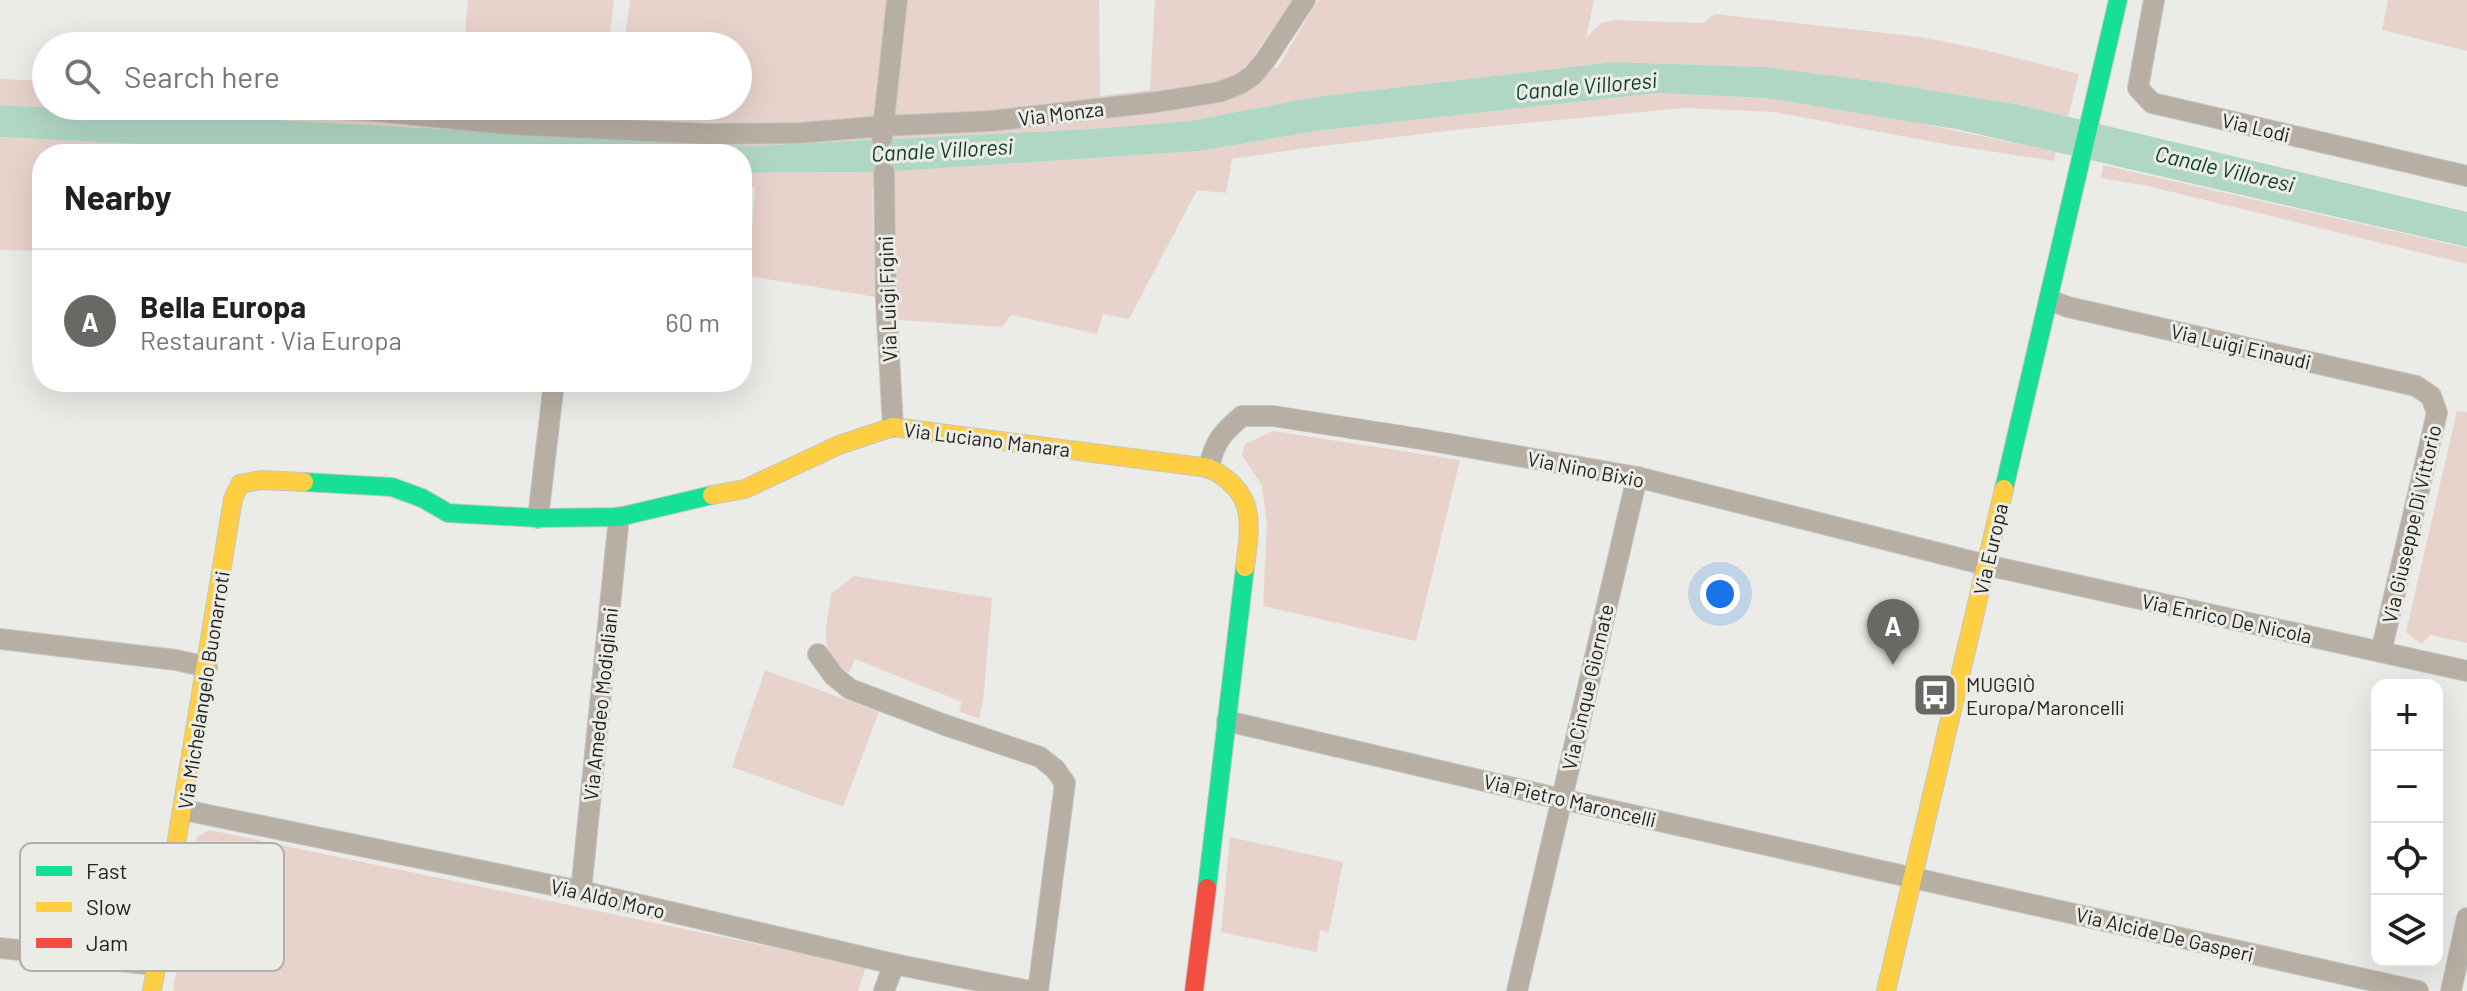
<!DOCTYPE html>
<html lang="en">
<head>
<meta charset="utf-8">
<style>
  :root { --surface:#fff; --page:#f6f6f6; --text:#202124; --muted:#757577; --line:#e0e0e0; --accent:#686865 }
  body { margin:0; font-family:Barlow,sans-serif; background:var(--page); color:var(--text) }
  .controls { position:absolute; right:24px; bottom:24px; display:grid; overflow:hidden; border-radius:16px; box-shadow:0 8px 32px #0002 }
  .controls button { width:72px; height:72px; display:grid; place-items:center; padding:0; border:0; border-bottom:2px solid var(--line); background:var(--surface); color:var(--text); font:40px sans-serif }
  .you { position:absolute; left:1720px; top:594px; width:28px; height:28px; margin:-20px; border:6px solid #fff; border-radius:50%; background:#1a73e8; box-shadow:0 0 0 12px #1a73e833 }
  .badge { display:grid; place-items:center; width:52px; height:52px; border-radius:50%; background:var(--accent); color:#fff; font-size:26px; font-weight:700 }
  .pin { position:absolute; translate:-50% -66px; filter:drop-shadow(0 2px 4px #0008) }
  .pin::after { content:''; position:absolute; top:42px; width:28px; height:24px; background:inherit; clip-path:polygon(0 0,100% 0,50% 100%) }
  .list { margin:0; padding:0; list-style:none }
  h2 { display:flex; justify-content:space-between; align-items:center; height:104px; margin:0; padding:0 32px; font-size:34px }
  h2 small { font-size:26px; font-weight:400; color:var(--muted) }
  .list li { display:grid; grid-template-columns:52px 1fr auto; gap:24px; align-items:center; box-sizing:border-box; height:144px; padding:0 32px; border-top:2px solid var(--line) }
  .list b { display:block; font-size:30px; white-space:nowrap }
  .list p { margin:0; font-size:26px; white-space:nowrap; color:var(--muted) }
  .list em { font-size:26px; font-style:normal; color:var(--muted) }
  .icon { flex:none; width:44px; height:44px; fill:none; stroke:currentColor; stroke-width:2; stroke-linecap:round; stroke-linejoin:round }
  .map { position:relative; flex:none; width:2467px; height:991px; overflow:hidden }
  .search { position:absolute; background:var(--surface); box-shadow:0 8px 32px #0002; left:32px; top:32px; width:720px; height:88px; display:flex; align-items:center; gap:20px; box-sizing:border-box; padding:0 28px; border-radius:44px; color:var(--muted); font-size:30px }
  .panel { position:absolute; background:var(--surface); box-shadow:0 8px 32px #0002; left:32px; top:144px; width:720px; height:248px; border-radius:32px }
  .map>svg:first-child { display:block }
  .green { fill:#e8d3cc }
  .water { fill:#b0d7c4 }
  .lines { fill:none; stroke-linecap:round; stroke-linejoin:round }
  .street-casing { stroke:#c6c6c4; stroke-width:22 }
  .fast-casing { stroke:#c6c6c4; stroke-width:20 }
  .slow-casing { stroke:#c6c6c4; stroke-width:20 }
  .jam-casing { stroke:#c6c6c4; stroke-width:20 }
  .street { stroke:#b8afa4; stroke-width:20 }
  .fast { stroke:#16e098; stroke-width:18 }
  .slow { stroke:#ffcf43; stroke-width:18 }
  .jam { stroke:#f24e42; stroke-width:18 }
  .labels { text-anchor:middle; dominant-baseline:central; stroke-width:6; stroke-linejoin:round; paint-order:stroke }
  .street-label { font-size:20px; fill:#21211f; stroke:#ecece6 }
  .poi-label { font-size:20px; fill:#21211f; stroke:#ecece6; text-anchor:start }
  .water-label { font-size:22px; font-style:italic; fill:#0a3a29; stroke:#ecece6 }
  .key { fill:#ecece6; stroke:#afafaa; stroke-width:2 }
  .key-label { font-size:22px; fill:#21211f }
</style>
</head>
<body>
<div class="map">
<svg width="2467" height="991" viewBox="0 0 2467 991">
  <rect width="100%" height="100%" fill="#ebebe7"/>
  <!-- green -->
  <g class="green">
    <path d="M 468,0 L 614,0 L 608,46 L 464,46 Z"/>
    <path d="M 630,0 L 1099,0 L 1100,96 L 1150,90 L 1155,0 L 1293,0 L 1250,61 L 1234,77 L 1278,67 L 1318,0 L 1594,0 L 1586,38 L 1601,23 L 1614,20 L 1703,23 L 1715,14 L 1921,37 L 1985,50 L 2079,74 L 2068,116 L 1963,95 L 1765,67 L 1613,62 L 1315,97 L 1190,121 L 1089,129 L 753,146 L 0,105 L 0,79 L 46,81 L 46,106 L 600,106 L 599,116 L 614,117 L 616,106 L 738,106 L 738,46 L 624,46 Z"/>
    <path d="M 2388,0 L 2467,0 L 2467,51 L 2382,30 Z"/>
    <path d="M 1658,93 L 1765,98 L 1882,115 L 2056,152 L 2054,161 L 1950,145 L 1774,112 L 1685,108 L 1464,129 L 1305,148 L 1232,159 L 1226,193 L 1197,190 L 1129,319 L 1103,314 L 1097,334 L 1011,315 L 1002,327 L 898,320 L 895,185 L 872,189 L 876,297 L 749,276 L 755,187 L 742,186 L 742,173 L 884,172 L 1199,151 L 1324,130 Z"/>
    <path d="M 0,137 L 341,154 L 42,154 L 42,251 L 0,250 Z"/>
    <path d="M 2103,165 L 2467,248 L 2467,264 L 2148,186 L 2101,178 Z"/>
    <path d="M 2457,411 L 2467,412 L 2467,643 L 2431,635 L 2421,644 L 2406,632 Z"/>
    <path d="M 1273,431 L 1460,460 L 1416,641 L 1263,606 L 1267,525 L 1262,486 L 1242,455 L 1245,444 Z"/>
    <path d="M 854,576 L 992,598 L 983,702 L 979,719 L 959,711 L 962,702 L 855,659 L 849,673 C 816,652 827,627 831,594 Z"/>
    <path d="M 765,670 L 879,712 L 843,807 L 732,767 Z"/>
    <path d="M 209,830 L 866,967 L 858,991 L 173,991 L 197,837 Z"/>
    <path d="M 1230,837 L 1343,862 L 1329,932 L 1320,930 L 1317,952 L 1221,932 Z"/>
  </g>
  <!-- water -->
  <path class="water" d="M 1613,62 L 1765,67 L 1887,83 L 2015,104 L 2467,212 L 2467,247 L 1956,129 L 1765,98 L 1658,93 L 1324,130 L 1199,151 L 884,172 L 742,173 L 742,154 L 341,154 L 0,137 L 0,105 L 753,146 L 1089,129 L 1190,121 L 1315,97 Z"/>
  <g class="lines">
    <!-- street casing -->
    <g class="street-casing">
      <g id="street">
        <path d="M 2154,0 L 2138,88 L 2152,103 L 2467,176"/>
        <path d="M 289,106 L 376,111 L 505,124 L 708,134 L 799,133 L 884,126 L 991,121 L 1157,102 L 1219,92 L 1240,84 L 1253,75 L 1266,59 L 1305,0"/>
        <path d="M 882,138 L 897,0"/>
        <path d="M 884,172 L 886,301 L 893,427"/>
        <path d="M 2049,300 L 2068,307 L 2416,386 L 2431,396 L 2437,413 L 2381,652"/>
        <path d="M 1209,468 C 1214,442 1222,433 1242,416 L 1273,416 L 1421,439 L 1637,477 L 1986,565 L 2467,671"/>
        <path d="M 538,518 L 554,382"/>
        <path d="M 0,639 L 176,660 L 207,667"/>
        <path d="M 818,654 L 834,676 L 850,689 L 945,725 L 1040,757 L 1055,769 L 1065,783 L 1038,991"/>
        <path d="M 1227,721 L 1561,799 L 2418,991"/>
        <path d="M 184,810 L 581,891 L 894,964 L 1030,991"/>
        <path d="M 581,891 L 619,517"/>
        <path d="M 0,948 L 156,965"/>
        <path d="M 884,991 L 894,964"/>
        <path d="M 1517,991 L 1637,477"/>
        <path d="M 2451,991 L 2467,918"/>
      </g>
    </g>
    <!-- fast casing -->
    <g class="fast-casing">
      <g id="fast">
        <path d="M 304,482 L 392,487 L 422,498 L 448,513 L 538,518 L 619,517 L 712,495"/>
        <path d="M 2004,489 L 2118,0"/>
        <path d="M 1207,888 L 1245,567"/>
      </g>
    </g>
    <!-- slow casing -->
    <g class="slow-casing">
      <g id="slow">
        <path d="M 712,495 L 745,489 L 839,445 L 893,427 L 1209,468 C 1256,492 1251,521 1245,567"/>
        <path d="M 152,991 L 233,499 L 240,484 L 261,480 L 304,482"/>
        <path d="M 1886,991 L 2004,489"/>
      </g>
    </g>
    <!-- jam casing -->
    <g class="jam-casing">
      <path id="jam" d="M 1194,991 L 1207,888"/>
    </g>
    <!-- street -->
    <use href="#street" class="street"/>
    <!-- fast -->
    <use href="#fast" class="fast"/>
    <!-- slow -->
    <use href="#slow" class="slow"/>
    <!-- jam -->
    <use href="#jam" class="jam"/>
  </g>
  <!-- icons -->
  <defs>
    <g id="bus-square" transform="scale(2.3)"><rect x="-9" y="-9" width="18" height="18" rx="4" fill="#686865" stroke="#ecece6"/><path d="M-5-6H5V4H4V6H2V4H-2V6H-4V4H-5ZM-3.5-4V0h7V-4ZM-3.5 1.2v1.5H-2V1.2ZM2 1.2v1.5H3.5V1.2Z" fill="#fff"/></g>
  </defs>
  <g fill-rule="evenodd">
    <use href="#bus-square" x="1935" y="695"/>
  </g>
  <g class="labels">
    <!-- street labels -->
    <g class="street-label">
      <text transform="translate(1061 113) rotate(-7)">Via Monza</text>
      <text transform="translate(2256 127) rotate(13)">Via Lodi</text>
      <text transform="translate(887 299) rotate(-92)">Via Luigi Figini</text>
      <text transform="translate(2241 346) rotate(13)">Via Luigi Einaudi</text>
      <text transform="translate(987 439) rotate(7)">Via Luciano Manara</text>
      <text transform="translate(1586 469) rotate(11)">Via Nino Bixio</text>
      <text transform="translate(2411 524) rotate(-77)">Via Giuseppe Di Vittorio</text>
      <text transform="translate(1990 549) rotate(-77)">Via Europa</text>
      <text transform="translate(2227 618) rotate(12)">Via Enrico De Nicola</text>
      <text transform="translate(1587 687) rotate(-77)">Via Cinque Giornate</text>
      <text transform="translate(203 690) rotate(-81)">Via Michelangelo Buonarroti</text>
      <text transform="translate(600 704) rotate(-84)">Via Amedeo Modigliani</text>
      <text transform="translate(1570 800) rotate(13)">Via Pietro Maroncelli</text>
      <text transform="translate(608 898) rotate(13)">Via Aldo Moro</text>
      <text transform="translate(2165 934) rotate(13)">Via Alcide De Gasperi</text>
    </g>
    <!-- poi labels -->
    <g class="poi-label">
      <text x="1966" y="684">MUGGIÒ<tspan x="1966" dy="23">Europa/Maroncelli</tspan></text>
    </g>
    <!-- water labels -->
    <g class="water-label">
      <text transform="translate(1586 85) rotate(-5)">Canale Villoresi</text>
      <text transform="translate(942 149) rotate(-3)">Canale Villoresi</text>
      <text transform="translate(2225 168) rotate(13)">Canale Villoresi</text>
    </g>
  </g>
  <!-- legend -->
  <rect x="20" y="843" width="264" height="128" rx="12" class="key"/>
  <rect x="36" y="866" width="36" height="10" fill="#16e098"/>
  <rect x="36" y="902" width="36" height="10" fill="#ffcf43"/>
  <rect x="36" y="938" width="36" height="10" fill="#f24e42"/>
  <g class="key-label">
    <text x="86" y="879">Fast</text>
    <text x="86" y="915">Slow</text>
    <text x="86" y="951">Jam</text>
  </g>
</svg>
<div class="controls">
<button>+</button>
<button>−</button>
<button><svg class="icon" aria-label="locate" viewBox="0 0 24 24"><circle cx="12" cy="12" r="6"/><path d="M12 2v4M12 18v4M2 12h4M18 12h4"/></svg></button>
<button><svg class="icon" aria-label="layers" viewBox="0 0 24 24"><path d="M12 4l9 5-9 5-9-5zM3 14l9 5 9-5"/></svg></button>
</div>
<div class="you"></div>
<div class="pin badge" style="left:1893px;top:665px">A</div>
<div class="search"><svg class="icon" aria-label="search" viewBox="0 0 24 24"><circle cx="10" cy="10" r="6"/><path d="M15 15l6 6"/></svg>Search here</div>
<section class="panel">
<h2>Nearby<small></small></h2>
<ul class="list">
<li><span class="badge">A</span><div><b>Bella Europa</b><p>Restaurant · Via Europa</p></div><em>60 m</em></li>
</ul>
</section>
</div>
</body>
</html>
